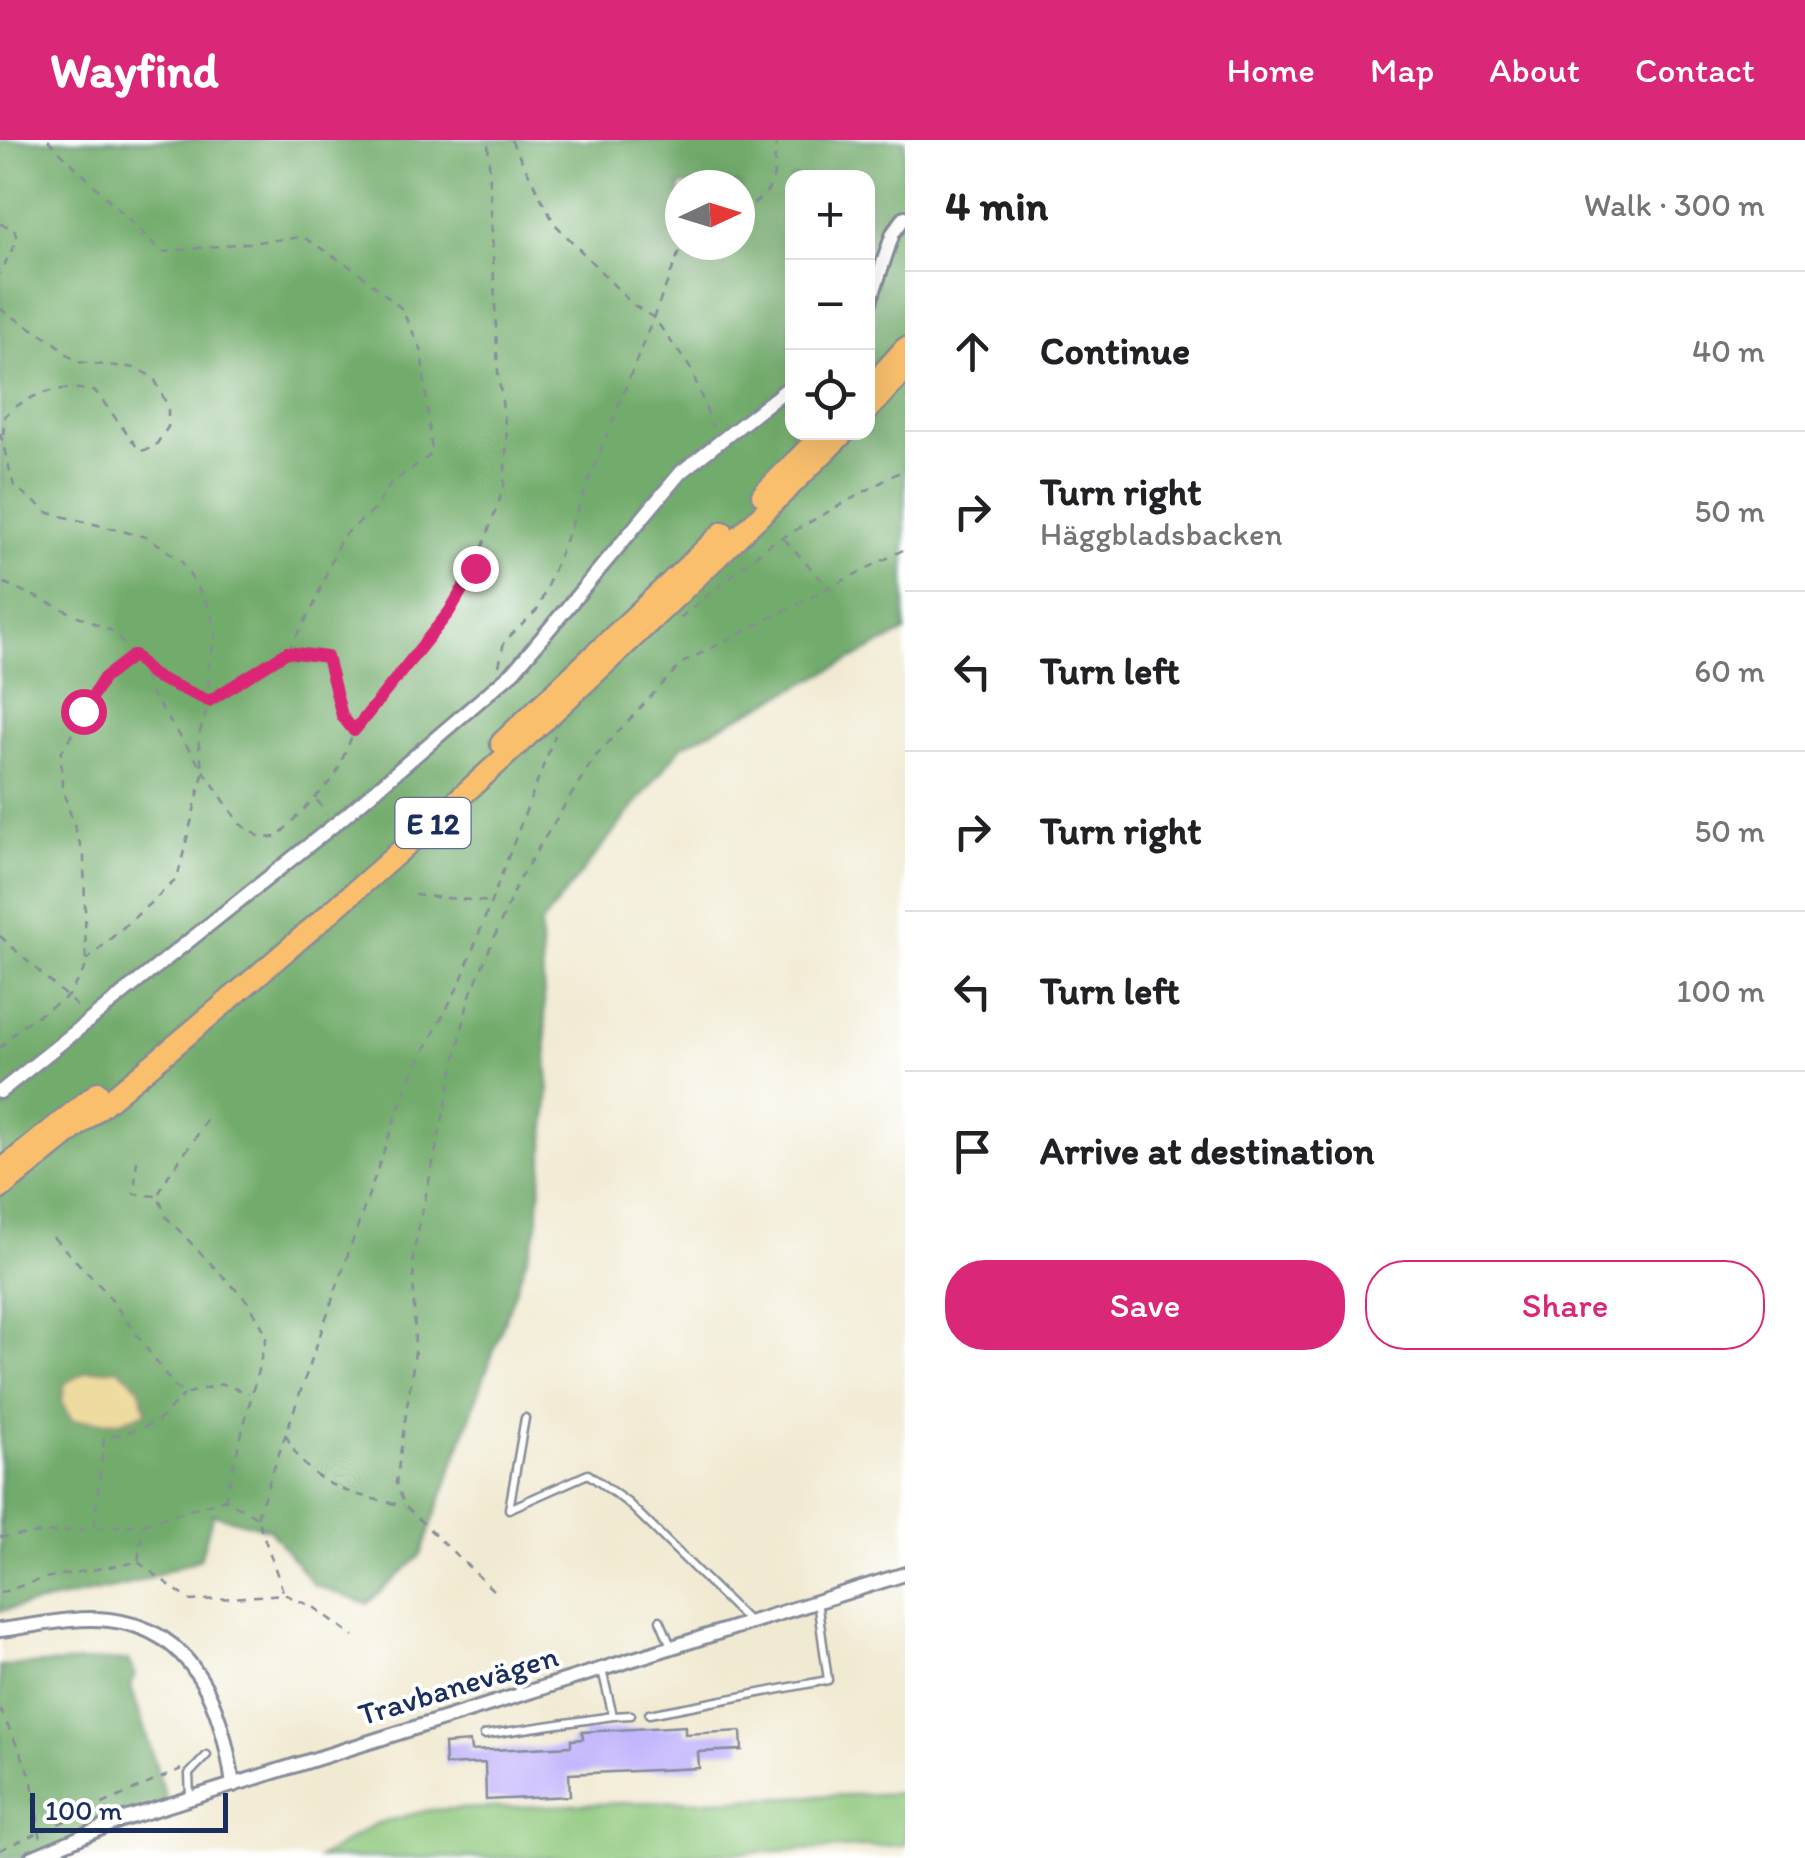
<!DOCTYPE html>
<html lang="en">
<head>
<meta charset="utf-8">
<style>
  :root { --surface:#fff; --page:#f2f2f2; --text:#202124; --muted:#757577; --line:#e0e0e0; --accent:#db2777 }
  body { margin:0; font-family:Itim,sans-serif; background:var(--page); color:var(--text) }
  .controls { position:absolute; right:30px; top:30px; display:grid; overflow:hidden; border-radius:20px; box-shadow:0 10px 40px #0002 }
  .controls button { width:90px; height:90px; display:grid; place-items:center; padding:0; border:0; border-bottom:2px solid var(--line); background:var(--surface); color:var(--text); font:50px sans-serif }
  .compass { position:absolute; left:665px; top:30px; width:90px; height:90px; border-radius:50%; background:var(--surface); box-shadow:0 10px 40px #0002; rotate:86deg }
  .scale { position:absolute; left:30px; bottom:25px; width:198px; box-sizing:border-box; padding-left:10px; border:5px solid #1b2f5e; border-top:0; font-size:28px; line-height:35px; white-space:nowrap; color:#1b2f5e; -webkit-text-stroke:8px #fff; paint-order:stroke }
  .stop { position:absolute; width:30px; height:30px; margin:-22px; border:8px solid #db2777; border-radius:50%; background:#fff }
  .stop.end { background:#db2777; border-color:#fff; box-shadow:0 2px 10px #0008 }
  .list { margin:0; padding:0; list-style:none }
  h2 { display:flex; justify-content:space-between; align-items:center; height:130px; margin:0; padding:0 40px; font-size:42px }
  h2 small { font-size:32px; font-weight:400; color:var(--muted) }
  .list li { display:grid; grid-template-columns:65px 1fr auto; gap:30px; align-items:center; box-sizing:border-box; height:160px; padding:0 40px; border-top:2px solid var(--line) }
  .list b { display:block; font-size:38px; white-space:nowrap }
  .list p { margin:0; font-size:32px; white-space:nowrap; color:var(--muted) }
  .list em { font-size:32px; font-style:normal; color:var(--muted) }
  .actions { display:flex; gap:20px; padding:30px 40px }
  .actions a { flex:1; padding:22px 0; border:2px solid var(--accent); border-radius:40px; text-align:center; font-size:35px; color:var(--accent) }
  .actions .main { background:var(--accent); color:#fff }
  .icon { flex:none; width:55px; height:55px; fill:none; stroke:currentColor; stroke-width:2; stroke-linecap:round; stroke-linejoin:round }
  .map { position:relative; flex:none; width:905px; height:1718px; overflow:hidden }
  header { display:flex; align-items:center; gap:60px; box-sizing:border-box; height:140px; padding:0 50px; background:var(--accent); color:#fff }
  header strong { font-size:48px }
  nav { display:flex; gap:55px; margin-inline-start:auto; font-size:35px }
  main { display:flex }
  aside { flex:1; background:var(--surface) }
  .map>svg:first-child { display:block }
  .green { fill:#8ec87c; stroke:#547c6d; stroke-width:2.5 }
  .forest { fill:#72ac6c; stroke:#466e65; stroke-width:2.5; fill-rule:evenodd }
  .sand { fill:#eeda9e; stroke:#84847e; stroke-width:2.5 }
  .building { fill:#bfb1fd }
  .lines { fill:none; stroke-linecap:round; stroke-linejoin:round }
  .service-casing { stroke:#868c98; stroke-width:11 }
  .minor-casing { stroke:#868c98; stroke-width:18 }
  .trunk-casing { stroke:#868c98; stroke-width:25 }
  .path { stroke:#868c98; stroke-width:2.5; stroke-dasharray:8 8; stroke-linecap:butt }
  .service { stroke:#fff; stroke-width:6 }
  .minor { stroke:#fff; stroke-width:12 }
  .trunk { stroke:#f9bf6d; stroke-width:20 }
  .route { stroke:#db2777; stroke-width:12 }
  .labels { text-anchor:middle; dominant-baseline:central; stroke-width:8; stroke-linejoin:round; paint-order:stroke }
  .shield { fill:#fff; stroke:#5f6d8e; stroke-width:2.5 }
  .shield-label { font-size:30px; font-weight:bold; fill:#1b2f5e }
  .street-label { font-size:32px; fill:#1b2f5e; stroke:#fff }
</style>
</head>
<body>
<header>
<strong>Wayfind</strong>
<nav><a>Home</a><a>Map</a><a>About</a><a>Contact</a></nav>
</header>
<main>
<div class="map">
<svg width="905" height="1718" viewBox="0 0 905 1718">
  <rect width="100%" height="100%" fill="#fff"/>
  <filter id="ink" filterUnits="userSpaceOnUse"><feTurbulence type="fractalNoise" baseFrequency=".01" numOctaves="2"/><feDisplacementMap in="SourceGraphic" scale="20" xChannelSelector="R" yChannelSelector="G"/><feConvolveMatrix kernelMatrix="1 2 1 2 8 2 1 2 1" color-interpolation-filters="sRGB"/></filter>
  <filter id="wash" filterUnits="userSpaceOnUse"><feTurbulence type="fractalNoise" baseFrequency=".0048" numOctaves="4" result="noise"/><feDisplacementMap in="SourceGraphic" scale="40" xChannelSelector="R" yChannelSelector="G"/><feGaussianBlur stdDeviation="2.25" result="paint"/><feColorMatrix in="noise" values="0 0 0 0 0 0 0 0 0 0 0 0 0 0 0 0 0 1.4 0 .05"/><feComposite in="paint" operator="in"/></filter>
  <g filter="url(#wash)">
    <rect width="100%" height="100%" fill="#f1ead2"/>
    <!-- green -->
    <path class="green" d="M 905,1653 L 905,1705 L 621,1718 L 319,1718 L 375,1684 L 429,1670 Z"/>
    <!-- forest -->
    <g class="forest">
      <path d="M 0,0 L 905,0 L 905,492 L 682,606 L 540,785 L 549,950 L 537,1089 L 421,1415 L 367,1464 L 314,1445 L 269,1389 L 213,1374 L 200,1419 L 128,1445 L 0,1471 ZM 792,38 L 868,38 L 868,292 L 792,292 ZM 680,45 L 740,45 L 740,105 L 680,105 Z"/>
      <path d="M 129,1520 L 135,1533 L 131,1546 L 168,1665 L 31,1718 L 0,1718 L 0,1526 Z"/>
    </g>
    <!-- sand -->
    <path class="sand" d="M 118,1228 L 139,1247 L 147,1272 L 120,1282 L 72,1280 L 62,1263 L 64,1244 L 87,1231 Z"/>
    <g id="blocks">
      <!-- building -->
      <path class="building" d="M 685,1586 L 685,1594 L 741,1591 L 742,1610 L 698,1612 L 699,1628 L 569,1634 L 570,1656 L 486,1660 L 485,1623 L 445,1625 L 444,1604 L 470,1602 L 471,1611 L 571,1606 L 571,1600 L 583,1599 L 582,1592 Z"/>
    </g>
  </g>
  <g filter="url(#ink)">
    <use href="#blocks" fill-opacity="0" stroke="#868c98" stroke-width="2.5"/>
    <g class="lines">
      <!-- service casing -->
      <g class="service-casing">
        <g id="service">
          <path d="M 525,1278 L 509,1369 L 588,1334 L 628,1363 L 748,1481"/>
          <path d="M 660,1480 L 671,1506"/>
          <path d="M 513,1529 L 521,1555"/>
          <path d="M 602,1530 L 613,1576 L 631,1575"/>
          <path d="M 649,1574 L 828,1540 L 817,1461"/>
          <path d="M 484,1595 L 613,1576"/>
          <path d="M 190,1657 L 189,1634 L 207,1615"/>
        </g>
      </g>
      <!-- minor casing -->
      <g class="minor-casing">
        <g id="minor">
          <path d="M 868,168 L 893,93 L 905,77"/>
          <path d="M 0,952 L 344,677 L 514,531 L 681,332 L 792,245"/>
          <path d="M 0,1490 C 36,1486 72,1476 109,1480 C 196,1489 223,1570 233,1645"/>
          <path d="M 31,1718 L 121,1680 L 905,1434"/>
        </g>
      </g>
      <!-- trunk casing -->
      <g class="trunk-casing">
        <g id="trunk">
          <path d="M 868,249 L 905,208"/>
          <path d="M 868,270 L 905,231"/>
          <path d="M 762,355 L 824,292"/>
          <path d="M 501,603 L 723,392"/>
          <path d="M 0,1031 L 98,952"/>
          <path d="M 0,1049 C 295,812 577,560 845,292"/>
        </g>
      </g>
      <!-- path -->
      <g class="path">
        <path d="M 48,0 L 162,112 L 303,97 L 357,131 L 401,168 L 421,209 L 432,314 L 391,343 L 374,370 L 341,398 L 312,469 L 287,512 L 209,561 L 198,599 L 203,634 L 177,739 L 87,820"/>
        <path d="M 511,0 L 554,83 L 632,164 L 654,178 L 691,229 L 713,288"/>
        <path d="M 740,73 C 781,46 772,44 776,0"/>
        <path d="M 0,84 L 14,88 L 17,99 L 0,134"/>
        <path d="M 0,169 L 54,202 L 76,222 L 136,228 L 154,238 L 168,267 L 168,287 L 154,308 L 140,311 L 96,252 C 64,243 28,253 5,276 L 3,294"/>
        <path d="M 0,293 L 14,346 L 49,373 L 150,398 L 182,422 L 209,467 L 216,493 L 208,527 L 209,561 L 152,535 L 112,491 L 0,441"/>
        <path d="M 784,399 L 829,448"/>
        <path d="M 680,478 L 769,405 L 905,329"/>
        <path d="M 290,512 L 327,517 L 341,576 L 353,590"/>
        <path d="M 139,521 L 150,552 L 240,684 L 262,698 L 277,697 L 335,637 L 354,591 L 449,472 L 475,429 L 504,347 L 507,298 L 498,233 L 488,0"/>
        <path d="M 499,526 L 504,502 L 538,469 L 682,105"/>
        <path d="M 317,660 L 326,674"/>
        <path d="M 414,755 L 491,762"/>
        <path d="M 0,796 L 80,869"/>
        <path d="M 0,908 L 24,884 L 67,857 L 86,827 L 84,716 L 62,648 L 61,613 L 104,538 L 133,515"/>
        <path d="M 206,979 C 193,1008 169,1027 158,1056 L 166,1077 L 248,1162 L 267,1195 L 225,1359"/>
        <path d="M 137,1020 L 134,1054 L 157,1056"/>
        <path d="M 53,1097 L 105,1151 L 174,1246 L 185,1254 L 222,1244 L 249,1253"/>
        <path d="M 286,1295 C 309,1348 352,1354 404,1366"/>
        <path d="M 257,1377 L 407,944 L 460,843 L 555,595"/>
        <path d="M 94,1386 L 104,1299 L 156,1283 L 184,1255"/>
        <path d="M 0,1397 L 143,1384 L 225,1359 L 257,1377 L 284,1454"/>
        <path d="M 138,1422 L 191,1461 L 284,1454 L 315,1468 L 354,1496"/>
        <path d="M 493,1450 L 405,1366 L 396,1343 L 415,1212 L 413,1114 L 469,858 L 518,741 L 594,618 L 682,523 L 905,409"/>
        <path d="M 0,1453 L 44,1438 L 138,1422 L 143,1386"/>
        <path d="M 0,1569 L 31,1636 L 41,1700"/>
        <path d="M 0,1710 L 181,1629"/>
      </g>
      <!-- service -->
      <use href="#service" class="service"/>
      <!-- minor -->
      <use href="#minor" class="minor"/>
      <!-- trunk -->
      <use href="#trunk" class="trunk"/>
    </g>
  </g>
  <g class="lines" filter="url(#ink)">
    <!-- route -->
    <path class="route" d="M 83,571 L 104,538 L 134,515 L 152,535 L 209,561 L 287,512 L 327,517 L 342,576 L 354,591 L 449,472 L 475,428"/>
  </g>
  <g class="labels">
    <!-- shield labels -->
    <rect class="shield" x="395.5" y="658" width="75" height="50" rx="8"/>
    <g class="shield-label">
      <text x="433" y="683">E 12</text>
    </g>
    <!-- street labels -->
    <g class="street-label">
      <text transform="translate(458 1545) rotate(-17)">Travbanevägen</text>
    </g>
  </g>
</svg>
<div class="controls">
<button>+</button>
<button>−</button>
<button><svg class="icon" aria-label="locate" viewBox="0 0 24 24"><circle cx="12" cy="12" r="6"/><path d="M12 2v4M12 18v4M2 12h4M18 12h4"/></svg></button>
</div>
<svg class="compass" viewBox="-18 -18 36 36"><path d="M0-13l5 13h-10z" fill="#e53935"/><path d="M0 13l5-13h-10z" fill="#757577"/></svg>
<div class="scale">100 m</div>
<div class="stop" style="left:83px;top:571px"></div>
<div class="stop end" style="left:475px;top:428px"></div>
</div>
<aside>
<h2>4 min<small>Walk · 300 m</small></h2>
<ul class="list">
<li><svg class="icon" aria-label="ahead" viewBox="0 0 24 24"><path d="M12 20V5M6 11l6-6 6 6"/></svg><div><b>Continue</b></div><em>40 m</em></li>
<li><svg class="icon" aria-label="right" viewBox="0 0 24 24"><path d="M7 20v-9h11M14 6l5 5-5 5"/></svg><div><b>Turn right</b><p>Häggbladsbacken</p></div><em>50 m</em></li>
<li><svg class="icon" aria-label="left" viewBox="0 0 24 24"><path d="M17 20v-9H6M10 6l-5 5 5 5"/></svg><div><b>Turn left</b></div><em>60 m</em></li>
<li><svg class="icon" aria-label="right" viewBox="0 0 24 24"><path d="M7 20v-9h11M14 6l5 5-5 5"/></svg><div><b>Turn right</b></div><em>50 m</em></li>
<li><svg class="icon" aria-label="left" viewBox="0 0 24 24"><path d="M17 20v-9H6M10 6l-5 5 5 5"/></svg><div><b>Turn left</b></div><em>100 m</em></li>
<li><svg class="icon" aria-label="arrive" viewBox="0 0 24 24"><path d="M6 21V4h12l-3 4 3 4H6"/></svg><div><b>Arrive at destination</b></div></li>
</ul>
<div class="actions"><a class="main">Save</a><a>Share</a></div>
</aside>
</main>
</body>
</html>
